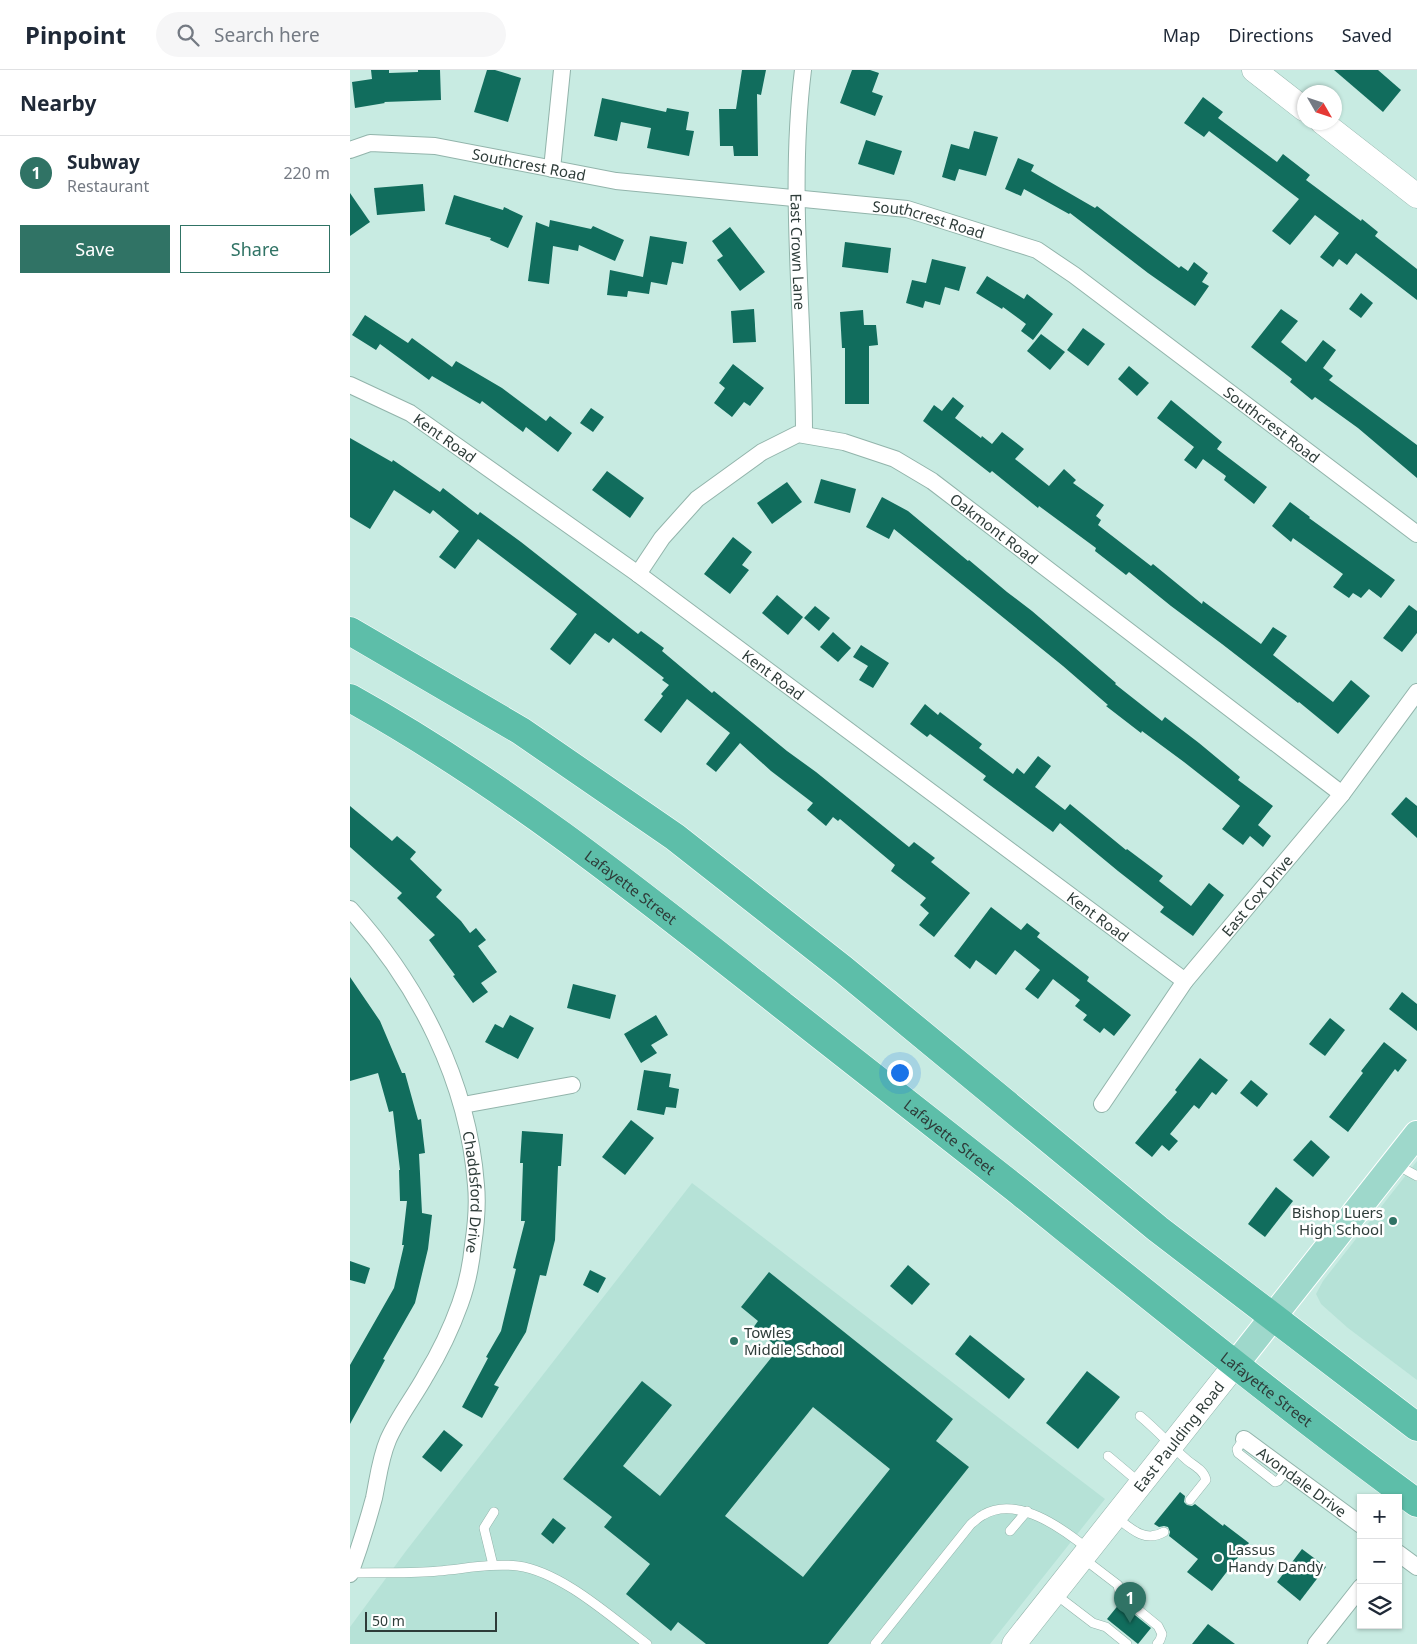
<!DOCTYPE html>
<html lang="en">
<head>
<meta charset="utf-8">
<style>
  :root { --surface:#fff; --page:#f6f6f7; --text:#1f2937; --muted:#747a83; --line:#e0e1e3; --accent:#307365 }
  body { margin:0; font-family:"Noto Sans",sans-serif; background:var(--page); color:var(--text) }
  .controls { position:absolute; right:15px; bottom:15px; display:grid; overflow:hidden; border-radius:0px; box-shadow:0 1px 4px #0004 }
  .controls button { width:45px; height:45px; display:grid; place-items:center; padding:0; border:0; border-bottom:1px solid var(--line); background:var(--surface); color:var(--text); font:25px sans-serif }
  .compass { position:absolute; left:947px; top:15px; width:45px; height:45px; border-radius:50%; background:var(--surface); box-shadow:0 1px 4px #0004; rotate:129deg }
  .scale { position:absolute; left:15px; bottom:12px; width:132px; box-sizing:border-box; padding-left:5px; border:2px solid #2e3c39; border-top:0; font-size:14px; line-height:18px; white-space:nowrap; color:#2e3c39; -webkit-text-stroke:4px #fff; paint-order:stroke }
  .you { position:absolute; left:549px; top:1002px; width:18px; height:18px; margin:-12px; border:4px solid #fff; border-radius:50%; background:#1a73e8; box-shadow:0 0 0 8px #1a73e833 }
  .badge { display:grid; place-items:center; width:32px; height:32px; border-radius:50%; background:var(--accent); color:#fff; font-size:16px; font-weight:700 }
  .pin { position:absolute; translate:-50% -41px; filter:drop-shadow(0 1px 2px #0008) }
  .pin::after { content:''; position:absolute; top:26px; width:18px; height:15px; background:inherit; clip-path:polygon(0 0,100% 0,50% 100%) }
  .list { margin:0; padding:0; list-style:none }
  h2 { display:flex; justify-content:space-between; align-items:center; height:65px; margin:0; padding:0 20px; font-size:21px }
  h2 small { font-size:16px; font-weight:400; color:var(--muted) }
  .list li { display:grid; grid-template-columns:32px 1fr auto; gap:15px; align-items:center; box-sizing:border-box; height:75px; padding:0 20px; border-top:1px solid var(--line) }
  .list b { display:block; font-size:19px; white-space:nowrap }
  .list p { margin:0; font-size:16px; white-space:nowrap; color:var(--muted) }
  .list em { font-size:16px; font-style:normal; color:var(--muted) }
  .actions { display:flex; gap:10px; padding:15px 20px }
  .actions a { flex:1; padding:11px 0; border:1px solid var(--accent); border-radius:0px; text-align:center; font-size:18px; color:var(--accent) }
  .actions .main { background:var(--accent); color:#fff }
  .icon { flex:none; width:28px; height:28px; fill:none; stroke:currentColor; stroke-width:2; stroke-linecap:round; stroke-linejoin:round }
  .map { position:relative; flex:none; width:1067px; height:1574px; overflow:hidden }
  header { display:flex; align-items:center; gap:30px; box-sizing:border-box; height:70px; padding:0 25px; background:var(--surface); border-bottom:1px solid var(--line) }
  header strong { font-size:24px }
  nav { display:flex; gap:28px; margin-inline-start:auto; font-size:18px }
  .search { width:350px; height:45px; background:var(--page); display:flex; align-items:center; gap:12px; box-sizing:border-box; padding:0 18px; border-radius:28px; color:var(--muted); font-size:19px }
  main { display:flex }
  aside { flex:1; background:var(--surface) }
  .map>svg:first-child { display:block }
  .built { fill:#b6e2d7 }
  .building { fill:#116d5d; fill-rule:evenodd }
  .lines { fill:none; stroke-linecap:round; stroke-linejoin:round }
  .lane-casing { stroke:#92b4ab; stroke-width:10 }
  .street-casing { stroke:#92b4ab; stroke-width:18 }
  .secondary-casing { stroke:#92b4ab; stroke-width:25 }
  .primary-casing { stroke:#fff; stroke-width:28 }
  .highway-casing { stroke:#fff; stroke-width:29 }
  .lane { stroke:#fff; stroke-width:9 }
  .street { stroke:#fff; stroke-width:16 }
  .secondary { stroke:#fff; stroke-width:24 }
  .primary { stroke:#9ed8cb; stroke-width:26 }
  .highway { stroke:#5dbea9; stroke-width:28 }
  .poi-dot { fill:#307365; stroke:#fff; stroke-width:2 }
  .labels { text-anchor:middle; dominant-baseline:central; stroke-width:5; stroke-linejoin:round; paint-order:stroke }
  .street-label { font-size:15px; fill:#2e3c39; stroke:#fff }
  .poi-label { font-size:15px; fill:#2e3c39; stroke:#fff; text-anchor:start }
</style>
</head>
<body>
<header>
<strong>Pinpoint</strong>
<div class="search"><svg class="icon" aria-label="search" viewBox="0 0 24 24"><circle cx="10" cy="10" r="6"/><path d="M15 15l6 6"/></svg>Search here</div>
<nav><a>Map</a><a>Directions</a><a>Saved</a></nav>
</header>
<main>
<aside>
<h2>Nearby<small></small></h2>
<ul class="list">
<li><span class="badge">1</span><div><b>Subway</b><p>Restaurant</p></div><em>220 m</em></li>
</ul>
<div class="actions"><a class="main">Save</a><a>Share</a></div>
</aside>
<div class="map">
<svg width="1067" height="1574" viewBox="0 0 1067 1574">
  <rect width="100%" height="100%" fill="#c8ebe2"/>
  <!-- built -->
  <g class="built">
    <path d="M 1067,1091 L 1067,1310 L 998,1258 L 971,1234 L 966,1224 L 973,1211 Z"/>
    <path d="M 342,1113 L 755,1429 L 640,1574 L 0,1574 L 0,1557 L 56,1481 Z"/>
  </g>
  <!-- building -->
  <g class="building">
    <path d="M 21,0 L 39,0 L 39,3 L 68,2 L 68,0 L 90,0 L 91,30 L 34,32 L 35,33 L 5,38 L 2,12 L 22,9 Z"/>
    <path d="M 137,0 L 145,0 L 171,8 L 158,52 L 124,42 Z"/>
    <path d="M 392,0 L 416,0 L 411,25 L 407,24 L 408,86 L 384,86 L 383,76 L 370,76 L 369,39 L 386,39 Z"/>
    <path d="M 502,0 L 520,0 L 529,3 L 522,22 L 533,26 L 525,46 L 490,33 Z"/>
    <path d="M 984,0 L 1028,0 L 1051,20 L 1033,42 Z"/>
    <path d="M 853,27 L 873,42 L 868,48 L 927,92 L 933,84 L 960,105 L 956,110 L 1011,151 L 1012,149 L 1028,162 L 1025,166 L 1067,199 L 1067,230 L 1006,183 L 997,195 L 989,189 L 983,197 L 970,187 L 989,163 L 965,145 L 940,175 L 922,161 L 949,129 L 859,61 L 854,67 L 834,53 Z"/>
    <path d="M 252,28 L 316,42 L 317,38 L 339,42 L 336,60 L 344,61 L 339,86 L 297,78 L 301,58 L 271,52 L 267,71 L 244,66 Z"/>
    <path d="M 624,61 L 648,67 L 636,106 L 609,99 L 605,111 L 592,107 L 601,74 L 619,79 Z"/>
    <path d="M 516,70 L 552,81 L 544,105 L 508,94 Z"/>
    <path d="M 668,88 L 684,95 L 681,101 L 745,138 L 747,136 L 829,198 L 831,196 L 838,201 L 844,192 L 858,203 L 852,212 L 859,216 L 845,236 L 798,203 L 720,143 L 719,144 L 674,119 L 671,126 L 655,119 Z"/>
    <path d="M 73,114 L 75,141 L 27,145 L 24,118 Z"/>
    <path d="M 0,123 L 20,152 L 0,166 Z"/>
    <path d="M 104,125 L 153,140 L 154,137 L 173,146 L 158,178 L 140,170 L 141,168 L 95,154 Z"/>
    <path d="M 200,150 L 241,159 L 243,156 L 274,170 L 265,191 L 229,175 L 228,181 L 203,176 L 199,214 L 178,211 L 186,152 L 199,157 Z"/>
    <path d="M 380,157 L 415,202 L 390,221 L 367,190 L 373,186 L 362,171 Z"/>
    <path d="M 300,166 L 337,172 L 333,194 L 322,192 L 317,215 L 301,212 L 299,224 L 278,221 L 277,227 L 257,225 L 260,200 L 293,207 Z"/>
    <path d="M 495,172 L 541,178 L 538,203 L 492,197 Z"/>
    <path d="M 582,189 L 616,197 L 609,221 L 595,217 L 590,235 L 575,231 L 573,238 L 556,233 L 562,210 L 576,213 Z"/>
    <path d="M 637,206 L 674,229 L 677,224 L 703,244 L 683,270 L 671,261 L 676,254 L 653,237 L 652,239 L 626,223 Z"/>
    <path d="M 1011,223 L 1023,233 L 1011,248 L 999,239 Z"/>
    <path d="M 404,239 L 406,272 L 383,273 L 381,241 Z"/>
    <path d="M 931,239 L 948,251 L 931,272 L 956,292 L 973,270 L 986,280 L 973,298 L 983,306 L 979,310 L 1067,375 L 1067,408 L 1008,358 L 965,327 L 962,330 L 940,312 L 942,309 L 901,277 Z"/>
    <path d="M 513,240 L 514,255 L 526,255 L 528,275 L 519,276 L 519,334 L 495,334 L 495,278 L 492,278 L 490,242 Z"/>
    <path d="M 15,245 L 58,273 L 62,268 L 102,297 L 106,291 L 152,318 L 196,351 L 200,346 L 222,363 L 208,382 L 176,357 L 173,362 L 132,331 L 130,334 L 82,306 L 79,310 L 30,274 L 26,280 L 2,265 Z"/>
    <path d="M 733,258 L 755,274 L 738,296 L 717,280 Z"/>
    <path d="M 691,264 L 715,282 L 700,300 L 677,281 Z"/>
    <path d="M 383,294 L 414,318 L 400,336 L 394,332 L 382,347 L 364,333 L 375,318 L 369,313 Z"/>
    <path d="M 779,296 L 799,313 L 787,326 L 768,309 Z"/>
    <path d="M 603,327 L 614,336 L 605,348 L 631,368 L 632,366 L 642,374 L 652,362 L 674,379 L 665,389 L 699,416 L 714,399 L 726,410 L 723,413 L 754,435 L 746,446 L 751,450 L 748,455 L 801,496 L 803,494 L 852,534 L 853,531 L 911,574 L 923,557 L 937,566 L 923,585 L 983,632 L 1001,610 L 1020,626 L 988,664 L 949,632 L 948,633 L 872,574 L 821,536 L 779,502 L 776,505 L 745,481 L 746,478 L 689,436 L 688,438 L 642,401 L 640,403 L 573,351 L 584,335 L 592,341 Z"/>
    <path d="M 821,330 L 872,372 L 867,379 L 917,417 L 904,434 L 874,410 L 876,406 L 853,389 L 846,399 L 834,390 L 844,377 L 807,348 Z"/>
    <path d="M 241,338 L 254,347 L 243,362 L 230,353 Z"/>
    <path d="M 0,368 L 42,392 L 43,390 L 90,422 L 93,418 L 128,445 L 130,442 L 171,472 L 288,564 L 291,561 L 314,578 L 312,581 L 362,623 L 364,621 L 437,681 L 466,702 L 559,777 L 564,772 L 585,788 L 581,792 L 620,823 L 584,867 L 569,855 L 579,843 L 570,835 L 576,828 L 541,801 L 545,795 L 490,749 L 488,751 L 483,747 L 476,756 L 457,740 L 463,733 L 421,701 L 390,673 L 366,702 L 356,694 L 380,663 L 337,629 L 311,663 L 294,650 L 313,626 L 311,624 L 319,615 L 312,610 L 314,608 L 263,568 L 259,573 L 245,563 L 220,595 L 200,579 L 227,544 L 128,469 L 105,499 L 89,487 L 109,461 L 83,440 L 80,444 L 44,420 L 20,459 L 0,447 Z"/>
    <path d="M 257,401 L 294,428 L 280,448 L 242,420 Z"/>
    <path d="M 471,409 L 506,419 L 500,443 L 464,433 Z"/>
    <path d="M 437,412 L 452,432 L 422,454 L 407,433 Z"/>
    <path d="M 532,427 L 558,441 L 618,491 L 619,490 L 657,522 L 682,541 L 766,613 L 765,614 L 812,651 L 815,647 L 849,673 L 890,707 L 888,710 L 923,736 L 908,755 L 921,766 L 913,777 L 900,766 L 893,775 L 872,759 L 890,736 L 834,692 L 792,661 L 791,663 L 756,636 L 758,635 L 713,596 L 544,459 L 539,469 L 516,457 Z"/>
    <path d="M 940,432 L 960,447 L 959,448 L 1045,510 L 1031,528 L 1019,519 L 1011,528 L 1003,523 L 999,528 L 983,517 L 993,504 L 943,468 L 941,472 L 922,456 Z"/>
    <path d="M 383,467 L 402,482 L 392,495 L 399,500 L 380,524 L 354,504 Z"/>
    <path d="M 427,525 L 453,547 L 438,565 L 412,543 Z"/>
    <path d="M 1059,535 L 1067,541 L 1067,563 L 1052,582 L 1033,568 Z"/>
    <path d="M 465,536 L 480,548 L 469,561 L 454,548 Z"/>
    <path d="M 483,562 L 501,578 L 488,592 L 470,577 Z"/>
    <path d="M 511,575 L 539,593 L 523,618 L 509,610 L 518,596 L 503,587 Z"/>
    <path d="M 575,634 L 588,645 L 590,642 L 632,674 L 629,678 L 663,704 L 667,698 L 674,704 L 688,686 L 701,696 L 685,717 L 715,740 L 720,734 L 776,780 L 777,779 L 813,806 L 809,811 L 841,836 L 859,813 L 874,825 L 843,866 L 810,842 L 814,837 L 768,801 L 710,753 L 703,762 L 633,710 L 636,706 L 580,664 L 577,667 L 560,654 Z"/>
    <path d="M 1056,727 L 1067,736 L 1067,768 L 1041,744 Z"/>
    <path d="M 0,736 L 42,771 L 47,766 L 66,782 L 60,789 L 92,820 L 86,827 L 111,851 L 120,863 L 126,858 L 136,870 L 128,876 L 147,902 L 131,913 L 138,922 L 123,933 L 103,906 L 105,905 L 79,870 L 85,865 L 47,828 L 52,823 L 0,777 Z"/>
    <path d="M 641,837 L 671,860 L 677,853 L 690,863 L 687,867 L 739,907 L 737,911 L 781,945 L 764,966 L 754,958 L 750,963 L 733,950 L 737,945 L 725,936 L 730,930 L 703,909 L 688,929 L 675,919 L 690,900 L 665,880 L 646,905 L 626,890 L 620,899 L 604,886 Z"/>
    <path d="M 0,907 L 30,951 L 52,1003 L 55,1003 L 68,1050 L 71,1049 L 75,1083 L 69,1084 L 72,1143 L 82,1145 L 78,1179 L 65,1233 L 33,1289 L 35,1290 L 0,1354 L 0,1295 L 44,1218 L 54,1175 L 52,1175 L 57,1131 L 50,1131 L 49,1100 L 50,1100 L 43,1041 L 39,1042 L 28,1003 L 0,1011 Z"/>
    <path d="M 223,914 L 266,925 L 260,949 L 217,938 Z"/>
    <path d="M 1052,922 L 1067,934 L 1067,961 L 1039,939 Z"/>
    <path d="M 160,945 L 184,958 L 168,989 L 135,972 L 145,954 L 153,958 Z"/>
    <path d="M 306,945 L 318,965 L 301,975 L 307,983 L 291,993 L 274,964 Z"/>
    <path d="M 980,948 L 995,960 L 975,986 L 959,974 Z"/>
    <path d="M 1034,972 L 1057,990 L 1048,1002 L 1045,999 L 998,1062 L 979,1047 L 1013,1003 L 1011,1001 Z"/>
    <path d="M 850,988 L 878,1010 L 866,1025 L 862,1022 L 849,1039 L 844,1035 L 820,1064 L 828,1071 L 819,1081 L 812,1075 L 802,1087 L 785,1073 L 827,1022 L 825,1020 Z"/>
    <path d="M 294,1000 L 321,1004 L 319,1017 L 329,1019 L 326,1038 L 316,1037 L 314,1045 L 287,1040 Z"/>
    <path d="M 901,1010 L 918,1024 L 907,1037 L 890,1023 Z"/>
    <path d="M 281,1050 L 304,1068 L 275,1105 L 252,1087 Z"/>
    <path d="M 172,1061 L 213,1064 L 211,1096 L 208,1096 L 205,1170 L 196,1206 L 190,1205 L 176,1262 L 144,1315 L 149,1317 L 132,1348 L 112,1337 L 138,1288 L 136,1287 L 151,1261 L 166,1199 L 163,1198 L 175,1151 L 171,1151 L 173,1093 L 170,1093 Z"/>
    <path d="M 961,1070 L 980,1087 L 963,1107 L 943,1090 Z"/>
    <path d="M 926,1117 L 943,1131 L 915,1167 L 898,1154 Z"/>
    <path d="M 0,1191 L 20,1198 L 15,1214 L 0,1210 Z"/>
    <path d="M 558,1195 L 580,1214 L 562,1235 L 540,1216 Z"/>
    <path d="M 240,1200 L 256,1208 L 248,1223 L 233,1215 Z"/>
    <path d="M 419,1202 L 603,1349 L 586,1371 L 619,1397 L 478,1574 L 356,1574 L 328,1552 L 321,1561 L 276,1524 L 300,1494 L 254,1457 L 262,1447 L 213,1409 L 292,1311 L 322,1335 L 273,1396 L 310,1426 L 429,1278 L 403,1258 L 408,1251 L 391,1237 ZM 463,1337 L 540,1399 L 453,1507 L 375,1446 Z"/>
    <path d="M 620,1265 L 675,1309 L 659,1329 L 605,1284 Z"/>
    <path d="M 737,1301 L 770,1327 L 728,1379 L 696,1353 Z"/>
    <path d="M 94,1360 L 113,1375 L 91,1402 L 72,1387 Z"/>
    <path d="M 830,1422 L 835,1426 L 834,1432 L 837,1435 L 842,1436 L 845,1434 L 873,1456 L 874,1454 L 899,1473 L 862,1521 L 837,1502 L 848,1489 L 819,1466 L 820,1462 L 818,1457 L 814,1456 L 809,1457 L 804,1454 Z"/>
    <path d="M 203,1448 L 216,1458 L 203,1474 L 191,1464 Z"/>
    <path d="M 952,1479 L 976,1497 L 950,1531 L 927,1512 Z"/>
    <path d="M 770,1533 L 801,1558 L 788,1574 L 757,1549 Z"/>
    <path d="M 858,1554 L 885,1574 L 842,1574 Z"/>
  </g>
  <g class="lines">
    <!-- lane casing -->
    <g class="lane-casing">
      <g id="lane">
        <path d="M 1045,1094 L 1067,1106"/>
        <path d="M 790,1346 C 807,1360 821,1376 837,1390 C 844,1396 854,1400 856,1410 L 840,1430"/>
        <path d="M 894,1369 L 887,1379 L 888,1383 L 925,1412 L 928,1411 L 937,1400"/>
        <path d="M 758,1386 L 790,1413"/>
        <path d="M 766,1447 C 781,1459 795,1473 814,1462"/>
        <path d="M 660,1461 L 677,1441"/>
        <path d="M 734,1489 L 768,1515 L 770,1525 L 808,1556 L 812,1564 L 810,1570 L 807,1574"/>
        <path d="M 143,1495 L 134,1458 L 144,1442"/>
        <path d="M 0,1503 C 29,1502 59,1504 88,1501 C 114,1499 141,1493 168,1496 C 212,1502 262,1548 297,1574"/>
        <path d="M 705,1524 L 743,1553 L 756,1557 L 777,1574"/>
        <path d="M 525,1574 L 621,1454 C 625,1451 629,1447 633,1445 C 667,1425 712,1458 738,1479"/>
      </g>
    </g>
    <!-- street casing -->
    <g class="street-casing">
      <g id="street">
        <path id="s1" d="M 453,0 C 438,121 454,243 454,364"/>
        <path id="s2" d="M 0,80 L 20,73 L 85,76 L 266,111 L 557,139 L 687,180 L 724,205 L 1067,464"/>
        <path d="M 202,99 L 212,0"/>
        <path id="s3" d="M 0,315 L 60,343 L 288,504 L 835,911"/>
        <path id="s4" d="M 288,504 L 312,468 L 347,429 L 412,382 L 448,364 L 494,372 L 545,389 L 582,411 L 992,724"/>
        <path id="s5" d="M 0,839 C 69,915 118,1011 126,1115 C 128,1135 126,1155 123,1175 C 121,1195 117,1215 110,1234 C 101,1259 90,1282 76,1305 C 64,1327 48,1347 38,1370 C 30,1389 28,1409 24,1428 C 17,1454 9,1479 0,1504"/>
        <path id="s6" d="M 752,1034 L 835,911 L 992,724 L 1067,622"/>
        <path d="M 113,1035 L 222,1015"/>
        <path id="s7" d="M 894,1369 L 1011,1455"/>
        <path d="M 1048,1483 L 1067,1497"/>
        <path d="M 966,1574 L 1011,1517"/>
      </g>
    </g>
    <!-- secondary casing -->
    <g class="secondary-casing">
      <g id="secondary">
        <path d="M 904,0 L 954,39"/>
        <path d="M 972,52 L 1067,126"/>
        <path id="s8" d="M 664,1574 L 885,1295"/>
      </g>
    </g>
    <!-- primary casing -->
    <g class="primary-casing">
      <path id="primary" d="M 885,1295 L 1067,1064"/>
    </g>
    <!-- highway casing -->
    <g class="highway-casing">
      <g id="highway">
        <path d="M 0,561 L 171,661 L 325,767 L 494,900 L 808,1159 L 1067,1357"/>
        <path id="s9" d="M 0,628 C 155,714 294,826 432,935 C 510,996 588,1057 665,1118 C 798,1225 929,1332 1067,1433"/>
      </g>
    </g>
    <!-- lane -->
    <use href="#lane" class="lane"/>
    <!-- street -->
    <use href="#street" class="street"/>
    <!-- secondary -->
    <use href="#secondary" class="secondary"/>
    <!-- primary -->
    <use href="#primary" class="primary"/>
    <!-- highway -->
    <use href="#highway" class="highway"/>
  </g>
  <!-- markers -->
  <g class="poi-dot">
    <circle cx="1043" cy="1151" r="5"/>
    <circle cx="384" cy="1271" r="5"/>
    <circle cx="868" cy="1488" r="5"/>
  </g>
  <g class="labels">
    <!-- street labels -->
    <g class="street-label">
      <text stroke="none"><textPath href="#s2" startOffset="182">Southcrest Road</textPath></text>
      <text stroke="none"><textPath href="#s2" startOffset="586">Southcrest Road</textPath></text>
      <text stroke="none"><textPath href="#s1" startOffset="182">East Crown Lane</textPath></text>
      <text stroke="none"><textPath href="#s2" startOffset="992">Southcrest Road</textPath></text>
      <text stroke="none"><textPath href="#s3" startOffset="109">Kent Road</textPath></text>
      <text stroke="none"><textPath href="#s4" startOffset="438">Oakmont Road</textPath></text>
      <text stroke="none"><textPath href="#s3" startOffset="514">Kent Road</textPath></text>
      <text stroke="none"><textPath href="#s9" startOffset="339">Lafayette Street</textPath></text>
      <text stroke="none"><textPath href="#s6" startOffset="260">East Cox Drive</textPath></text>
      <text stroke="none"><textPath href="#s3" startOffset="919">Kent Road</textPath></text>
      <text stroke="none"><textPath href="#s9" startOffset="744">Lafayette Street</textPath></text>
      <text stroke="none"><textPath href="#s5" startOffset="316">Chaddsford Drive</textPath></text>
      <text stroke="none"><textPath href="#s9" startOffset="1149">Lafayette Street</textPath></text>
      <text stroke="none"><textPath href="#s8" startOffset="265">East Paulding Road</textPath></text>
      <text stroke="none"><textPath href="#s7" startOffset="72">Avondale Drive</textPath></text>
    </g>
    <!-- poi labels -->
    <g class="poi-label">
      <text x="1033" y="1142" text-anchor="end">Bishop Luers<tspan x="1033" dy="17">High School</tspan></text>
      <text x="394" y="1262">Towles<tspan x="394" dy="17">Middle School</tspan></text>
      <text x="878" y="1479">Lassus<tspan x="878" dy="17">Handy Dandy</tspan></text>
    </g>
  </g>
</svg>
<div class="controls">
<button>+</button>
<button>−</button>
<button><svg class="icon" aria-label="layers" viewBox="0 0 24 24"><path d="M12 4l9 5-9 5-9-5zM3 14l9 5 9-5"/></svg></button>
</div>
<svg class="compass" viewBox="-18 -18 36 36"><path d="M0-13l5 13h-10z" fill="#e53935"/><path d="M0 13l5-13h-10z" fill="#747a83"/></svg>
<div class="scale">50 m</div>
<div class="you"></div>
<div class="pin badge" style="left:780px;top:1553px">1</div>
</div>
</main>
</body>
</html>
